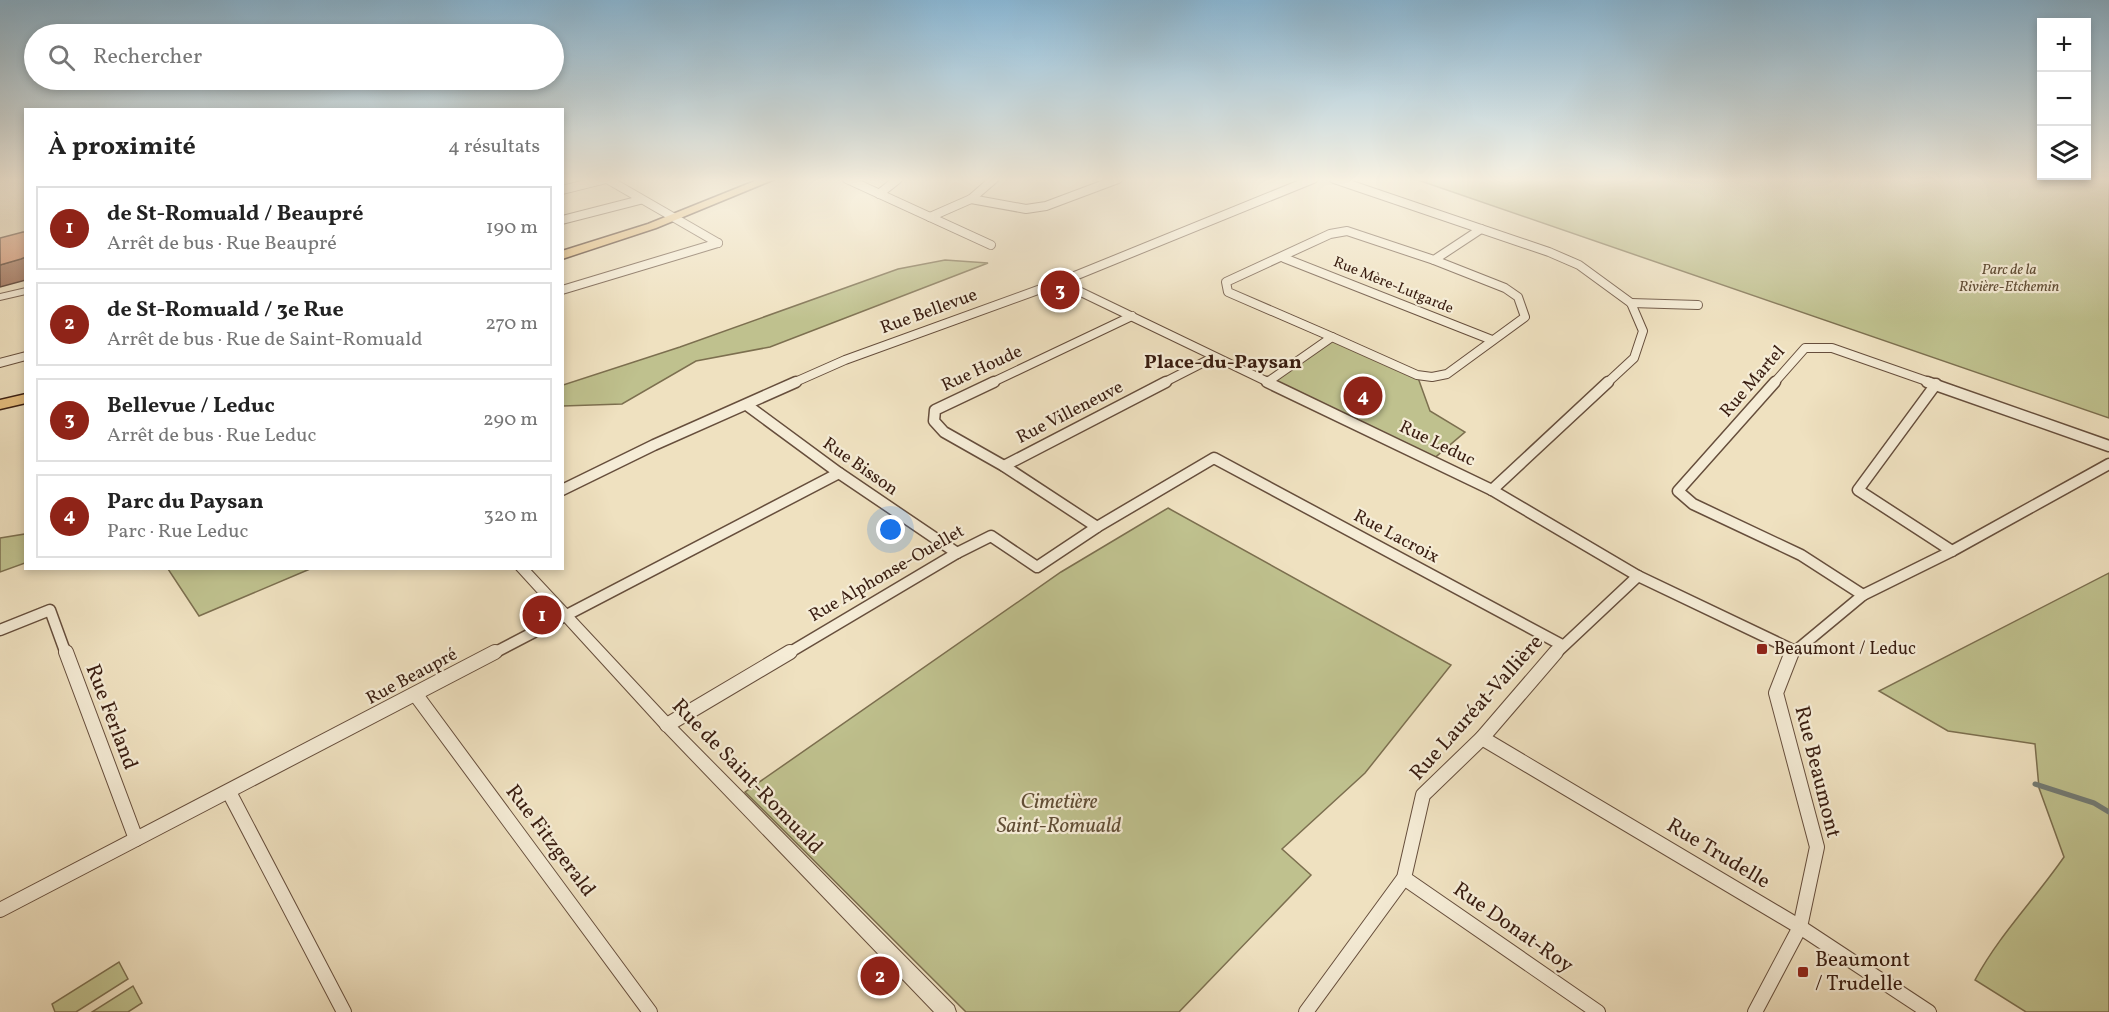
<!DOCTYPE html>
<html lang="fr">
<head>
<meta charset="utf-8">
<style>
  :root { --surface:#fff; --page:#f2f2f2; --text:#222; --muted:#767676; --line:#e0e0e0; --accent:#8f2418 }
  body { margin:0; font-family:Vollkorn,serif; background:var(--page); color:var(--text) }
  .controls { position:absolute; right:18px; top:18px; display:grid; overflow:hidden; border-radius:0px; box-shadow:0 3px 9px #0003 }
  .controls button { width:54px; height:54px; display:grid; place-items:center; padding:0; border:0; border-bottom:2px solid var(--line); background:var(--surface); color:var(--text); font:30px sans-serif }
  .you { position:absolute; left:891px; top:530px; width:21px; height:21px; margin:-15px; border:4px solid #fff; border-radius:50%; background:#1a73e8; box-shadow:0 0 0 9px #1a73e833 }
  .badge { display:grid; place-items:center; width:39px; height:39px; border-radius:50%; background:var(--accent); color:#fff; font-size:20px; font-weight:700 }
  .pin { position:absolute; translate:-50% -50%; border:3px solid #fff; box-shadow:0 2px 6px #0006 }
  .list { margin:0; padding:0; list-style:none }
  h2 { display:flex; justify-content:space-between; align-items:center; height:78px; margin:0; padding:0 24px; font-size:26px }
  h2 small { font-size:20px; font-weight:400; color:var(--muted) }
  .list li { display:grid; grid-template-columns:39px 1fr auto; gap:18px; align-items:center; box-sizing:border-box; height:84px; margin:0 12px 12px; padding:0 12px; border:2px solid var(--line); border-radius:0px }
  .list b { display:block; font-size:22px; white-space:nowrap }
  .list p { margin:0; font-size:20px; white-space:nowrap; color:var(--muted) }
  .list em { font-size:20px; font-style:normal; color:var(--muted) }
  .icon { flex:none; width:33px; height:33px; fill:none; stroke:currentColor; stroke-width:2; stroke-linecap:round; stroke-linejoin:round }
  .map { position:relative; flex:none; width:2109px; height:1012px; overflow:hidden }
  .search { position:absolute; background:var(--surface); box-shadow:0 3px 9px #0003; left:24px; top:24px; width:540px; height:66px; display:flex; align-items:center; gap:15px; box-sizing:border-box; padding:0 21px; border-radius:33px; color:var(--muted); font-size:22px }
  .panel { position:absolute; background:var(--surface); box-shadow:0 3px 9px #0003; left:24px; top:108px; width:540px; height:462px; border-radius:0px }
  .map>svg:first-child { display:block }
  .green { fill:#bfc18e; stroke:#7c6f4f; stroke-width:1.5 }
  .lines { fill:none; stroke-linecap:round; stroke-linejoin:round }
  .stream { stroke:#747c75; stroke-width:5 }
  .minor-far2-casing { stroke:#664e3c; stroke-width:10 }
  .minor-far1-casing { stroke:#664e3c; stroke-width:13 }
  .minor-casing { stroke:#664e3c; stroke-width:16 }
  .tertiary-casing { stroke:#664e3c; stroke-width:2 }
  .primary-casing { stroke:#391d10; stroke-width:3 }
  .minor-far2 { stroke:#f5ecd6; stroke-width:8 }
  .minor-far1 { stroke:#f5ecd6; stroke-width:10 }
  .minor { stroke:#f5ecd6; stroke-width:14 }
  .tertiary { fill:#f5ecd6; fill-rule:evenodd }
  .primary { fill:#e8c080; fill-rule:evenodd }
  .shaded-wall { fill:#96644c; stroke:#391d10; stroke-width:1.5 }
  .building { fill:#d68f6c; stroke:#391d10; stroke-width:1.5 }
  .poi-dot { fill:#8f2418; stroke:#f5ecd6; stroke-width:2 }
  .labels { text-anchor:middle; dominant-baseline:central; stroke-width:4.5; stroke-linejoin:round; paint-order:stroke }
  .far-park-label { font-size:15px; font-style:italic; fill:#614e36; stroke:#f5ecd6 }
  .far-street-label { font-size:15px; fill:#391d10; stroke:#f5ecd6 }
  .street-label { font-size:18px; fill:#391d10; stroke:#f5ecd6 }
  .poi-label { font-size:18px; fill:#391d10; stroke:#f5ecd6; text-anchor:start }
  .neighbourhood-label { font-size:20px; font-weight:bold; fill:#391d10; stroke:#f5ecd6 }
  .near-street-label { font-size:21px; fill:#391d10; stroke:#f5ecd6 }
  .near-park-label { font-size:21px; font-style:italic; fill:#614e36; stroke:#f5ecd6 }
  .near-poi-label { font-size:21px; fill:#391d10; stroke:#f5ecd6; text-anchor:start }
</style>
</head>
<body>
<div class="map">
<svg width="2109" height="1012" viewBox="0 0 2109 1012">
  <rect width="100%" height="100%" fill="#efe1c0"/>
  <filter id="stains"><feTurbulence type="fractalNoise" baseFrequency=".00333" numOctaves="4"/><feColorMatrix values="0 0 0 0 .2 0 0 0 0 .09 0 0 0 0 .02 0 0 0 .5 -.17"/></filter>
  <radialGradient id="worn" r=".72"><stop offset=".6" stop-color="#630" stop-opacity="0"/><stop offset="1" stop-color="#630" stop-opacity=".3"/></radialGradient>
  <!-- green -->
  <g class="green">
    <path d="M 1415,179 L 2109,179 L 2109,418 Z"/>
    <path d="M 945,260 L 988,263 L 770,347 L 696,361 L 622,404 L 563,406 L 563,385 L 680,347 L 898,269 Z"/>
    <path d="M 1332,337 L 1417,375 L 1430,411 L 1465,432 L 1432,460 L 1269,381 Z"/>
    <path d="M 1168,508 L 1451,665 L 1365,773 L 1282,849 L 1311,875 L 1179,1012 L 966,1012 L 745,792 L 1061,572 Z"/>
    <path d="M 25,534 L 25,563 L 0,572 L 0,538 Z"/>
    <path d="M 168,569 L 310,569 L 199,616 Z"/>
    <path d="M 2109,573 L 2109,1012 L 2026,1012 L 1975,980 C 1999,935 2035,899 2064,857 L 2039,788 L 2035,744 L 1948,731 L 1879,691 Z"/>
    <path d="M 119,962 L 128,979 L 76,1012 L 55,1012 L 52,1004 Z"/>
    <path d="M 133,986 L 142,1003 L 128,1012 L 92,1012 Z"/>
  </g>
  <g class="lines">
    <!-- stream -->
    <path class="stream" d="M 2035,784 L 2094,803 L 2109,812"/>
    <!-- minor-far2 casing -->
    <g class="minor-far2-casing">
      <g id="minor-far2">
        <path d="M 607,179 L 718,243"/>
        <path d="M 847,179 L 991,245"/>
        <path d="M 1334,179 L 1549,252 L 1579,265 L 1631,303 L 1643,331 L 1634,358 L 1607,383"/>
        <path d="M 562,190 L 606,179"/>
        <path d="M 879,194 L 898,179"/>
        <path d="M 971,199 L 1026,209 L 1046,206 L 1118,179"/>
        <path d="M 930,217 L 971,199 L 994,179"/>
        <path d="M 562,220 L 640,200"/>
        <path d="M 1284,258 L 1492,340"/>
        <path d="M 1060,282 L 1270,383"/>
        <path d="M 562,290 L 718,243"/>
        <path d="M 1631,303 L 1698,305"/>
        <path d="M 1332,337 L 1228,292 L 1226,282 L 1330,234 L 1347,231 L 1434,260 L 1481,229"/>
        <path d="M 0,363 L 26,356"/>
        <path d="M 1269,381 L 1332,337 L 1417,375 L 1432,377 L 1447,374 L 1525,317 L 1518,297 L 1505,288 L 1434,260"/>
        <path d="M 793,383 L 845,360 L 1060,282 L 1313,179"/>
        <path d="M 991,383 L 1132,316"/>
        <path d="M 1163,383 L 1214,357"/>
        <path d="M 1774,383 L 1805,348 L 1832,348 L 1932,383"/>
      </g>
    </g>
    <!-- minor-far1 casing -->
    <g class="minor-far1-casing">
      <g id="minor-far1">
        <path d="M 994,382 L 935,410 L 934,421 L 944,432 L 1004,466 L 1097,527"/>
        <path d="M 1267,382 L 1492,490 L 1638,576 L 1793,650"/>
        <path d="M 1775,382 L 1678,491 L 1693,504 L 1801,555 L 1863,595"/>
        <path d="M 1927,382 L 2109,446"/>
        <path d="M 1936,384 L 1858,490 L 1952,551"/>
        <path d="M 748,406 L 839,473 L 957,553"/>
        <path d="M 1004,466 L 1166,382"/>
        <path d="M 562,490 L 654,445 L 796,382"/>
        <path d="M 1492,490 L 1608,382"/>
        <path d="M 0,630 L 50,610 L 66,654"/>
        <path d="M 492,654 L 839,473"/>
        <path d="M 787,654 L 957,553 L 991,536 L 1037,567 L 1097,527 L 1214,458 L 1562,645"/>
        <path d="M 1555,654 L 1638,576"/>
        <path d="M 1792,654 L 1863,595 L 1952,551 L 2109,464"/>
      </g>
    </g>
    <!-- minor casing -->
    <g class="minor-casing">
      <g id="minor">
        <path d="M 66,652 L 136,839"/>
        <path d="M 416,695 L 650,1012"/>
        <path d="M 667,725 L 790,652"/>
        <path d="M 1482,738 L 1800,927 L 1929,1012"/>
        <path d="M 229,792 L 344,1012"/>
        <path d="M 1404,878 L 1598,1012"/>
        <path d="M 0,910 L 495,652"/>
        <path d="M 1306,1012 L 1404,878 L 1423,795 L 1482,738 L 1556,652"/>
        <path d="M 1755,1012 L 1800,927 L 1817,847 L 1776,693 L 1792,652"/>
      </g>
    </g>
    <!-- tertiary casing -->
    <g class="tertiary-casing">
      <g id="tertiary">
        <path d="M 26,288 L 26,294 L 0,300 L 0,294 Z"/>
        <path d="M 515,568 L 529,568 L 672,721 L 954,1006 L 956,1012 L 934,1012 L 662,729 Z"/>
      </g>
    </g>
    <!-- primary casing -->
    <g class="primary-casing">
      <g id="primary">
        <path d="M 760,179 L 775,179 L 656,228 L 562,259 L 562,251 L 648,224 Z"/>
        <path d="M 26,394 L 26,403 L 0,409 L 0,400 Z"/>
      </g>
    </g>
    <!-- minor-far2 -->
    <use href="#minor-far2" class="minor-far2"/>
    <!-- minor-far1 -->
    <use href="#minor-far1" class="minor-far1"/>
    <!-- minor -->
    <use href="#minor" class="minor"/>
    <!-- tertiary -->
    <use href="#tertiary" class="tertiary"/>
    <!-- primary -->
    <use href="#primary" class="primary"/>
  </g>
  <!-- shaded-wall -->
  <path class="shaded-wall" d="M 26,257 L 26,280 L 0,287 L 0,265 Z"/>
  <!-- building -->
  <path class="building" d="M 23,232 L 26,232 L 26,257 L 21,259 L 0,265 L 0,238 Z"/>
  <!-- sky -->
  <linearGradient id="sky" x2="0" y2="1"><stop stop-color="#89b7d5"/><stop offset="0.56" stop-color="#f8f2e3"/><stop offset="1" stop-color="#f8f2e3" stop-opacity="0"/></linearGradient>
  <rect width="2109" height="321" fill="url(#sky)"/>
  <!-- markers -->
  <g class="poi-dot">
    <rect x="1756" y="643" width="12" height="12" rx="3"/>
    <rect x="1797" y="966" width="12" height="12" rx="3"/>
  </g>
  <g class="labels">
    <!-- far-park labels -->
    <g class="far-park-label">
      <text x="2009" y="270">Parc de la<tspan x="2009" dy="17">Rivière-Etchemin</tspan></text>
    </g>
    <!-- far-street labels -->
    <g class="far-street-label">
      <text transform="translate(1393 286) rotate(22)">Rue Mère-Lutgarde</text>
    </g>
    <!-- street labels -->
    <g class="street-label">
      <text transform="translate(929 312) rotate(-20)">Rue Bellevue</text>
      <text transform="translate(982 369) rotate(-25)">Rue Houde</text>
      <text transform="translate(1753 382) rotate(-49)">Rue Martel</text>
      <text transform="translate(1070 413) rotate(-27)">Rue Villeneuve</text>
      <text transform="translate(1437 444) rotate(26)">Rue Leduc</text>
      <text transform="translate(860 467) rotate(35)">Rue Bisson</text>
      <text transform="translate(1396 537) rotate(28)">Rue Lacroix</text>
      <text transform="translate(887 574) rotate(-30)">Rue Alphonse-Ouellet</text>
      <text transform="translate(412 677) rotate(-28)">Rue Beaupré</text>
    </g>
    <!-- poi labels -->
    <g class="poi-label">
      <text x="1774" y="649">Beaumont / Leduc</text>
    </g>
    <!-- neighbourhood labels -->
    <g class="neighbourhood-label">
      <text x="1223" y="363">Place-du-Paysan</text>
    </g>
    <!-- near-street labels -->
    <g class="near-street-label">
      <text transform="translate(1477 708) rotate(-48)">Rue Lauréat-Vallière</text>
      <text transform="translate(111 717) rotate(69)">Rue Ferland</text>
      <text transform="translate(1817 772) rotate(76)">Rue Beaumont</text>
      <text transform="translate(747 777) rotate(46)">Rue de Saint-Romuald</text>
      <text transform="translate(550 841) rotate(53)">Rue Fitzgerald</text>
      <text transform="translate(1718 854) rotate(31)">Rue Trudelle</text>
      <text transform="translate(1513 928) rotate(35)">Rue Donat-Roy</text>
    </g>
    <!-- near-park labels -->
    <g class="near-park-label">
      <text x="1059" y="802">Cimetière<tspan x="1059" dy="24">Saint-Romuald</tspan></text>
    </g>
    <!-- near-poi labels -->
    <g class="near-poi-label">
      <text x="1815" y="960">Beaumont<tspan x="1815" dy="24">/ Trudelle</tspan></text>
    </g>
  </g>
  <rect width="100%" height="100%" filter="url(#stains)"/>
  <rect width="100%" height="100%" fill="url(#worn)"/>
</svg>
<div class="controls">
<button>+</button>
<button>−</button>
<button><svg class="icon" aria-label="layers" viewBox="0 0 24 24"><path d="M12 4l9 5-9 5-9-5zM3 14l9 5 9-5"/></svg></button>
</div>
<div class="you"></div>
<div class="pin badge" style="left:542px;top:615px">1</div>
<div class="pin badge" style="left:880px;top:976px">2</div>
<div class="pin badge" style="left:1060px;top:290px">3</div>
<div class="pin badge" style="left:1363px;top:396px">4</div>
<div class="search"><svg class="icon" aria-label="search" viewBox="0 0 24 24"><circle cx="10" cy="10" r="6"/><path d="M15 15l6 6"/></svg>Rechercher</div>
<section class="panel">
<h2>À proximité<small>4 résultats</small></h2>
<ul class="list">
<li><span class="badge">1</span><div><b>de St-Romuald / Beaupré</b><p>Arrêt de bus · Rue Beaupré</p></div><em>190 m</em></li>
<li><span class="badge">2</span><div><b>de St-Romuald / 3e Rue</b><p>Arrêt de bus · Rue de Saint-Romuald</p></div><em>270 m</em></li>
<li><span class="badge">3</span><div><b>Bellevue / Leduc</b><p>Arrêt de bus · Rue Leduc</p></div><em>290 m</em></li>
<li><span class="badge">4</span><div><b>Parc du Paysan</b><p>Parc · Rue Leduc</p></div><em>320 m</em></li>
</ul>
</section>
</div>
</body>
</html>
